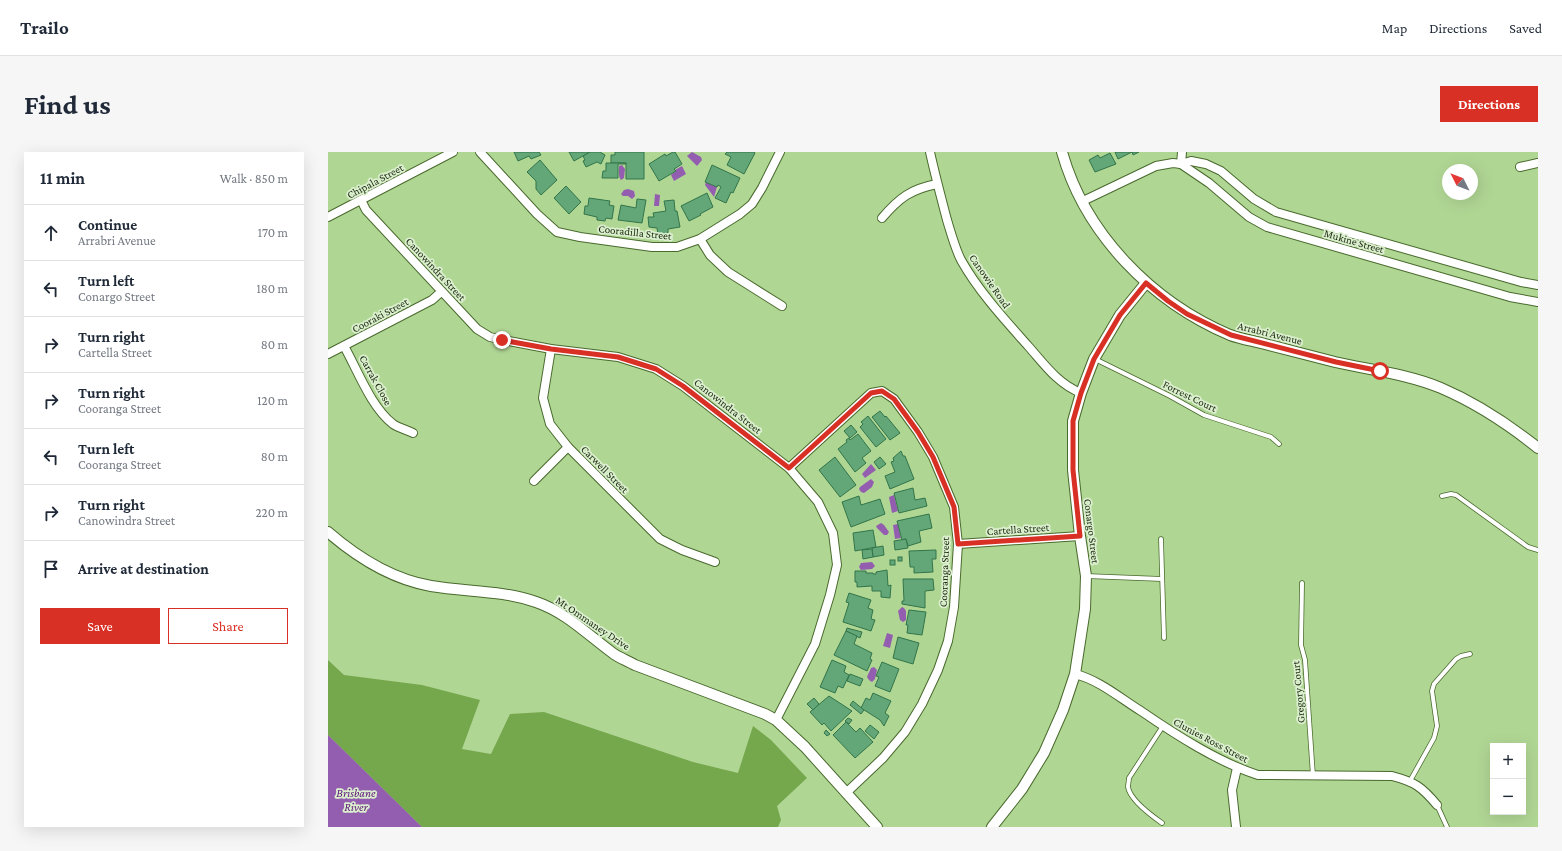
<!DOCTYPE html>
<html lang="en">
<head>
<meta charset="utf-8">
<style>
  :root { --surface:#fff; --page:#f6f6f7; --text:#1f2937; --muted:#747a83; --line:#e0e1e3; --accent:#d93025 }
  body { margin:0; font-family:"Crimson Pro",serif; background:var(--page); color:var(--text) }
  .controls { position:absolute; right:12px; bottom:12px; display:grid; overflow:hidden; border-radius:0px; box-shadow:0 4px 16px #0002 }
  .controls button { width:36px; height:36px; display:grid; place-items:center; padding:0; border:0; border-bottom:1px solid var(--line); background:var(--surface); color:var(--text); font:20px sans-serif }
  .compass { position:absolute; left:1114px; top:12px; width:36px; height:36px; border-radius:50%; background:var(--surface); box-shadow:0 4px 16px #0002; rotate:312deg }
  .stop { position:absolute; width:12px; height:12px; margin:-9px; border:3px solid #d93025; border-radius:50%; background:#fff }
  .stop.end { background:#d93025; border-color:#fff; box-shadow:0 1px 4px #0008 }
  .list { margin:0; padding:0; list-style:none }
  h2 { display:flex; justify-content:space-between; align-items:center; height:52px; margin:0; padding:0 16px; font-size:17px }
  h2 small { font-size:13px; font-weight:400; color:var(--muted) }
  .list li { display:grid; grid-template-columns:26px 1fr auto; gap:12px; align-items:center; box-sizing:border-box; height:56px; padding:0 16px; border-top:1px solid var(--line) }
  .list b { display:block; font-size:15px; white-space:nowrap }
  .list p { margin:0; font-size:13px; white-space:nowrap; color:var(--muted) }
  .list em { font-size:13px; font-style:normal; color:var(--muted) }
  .actions { display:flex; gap:8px; padding:12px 16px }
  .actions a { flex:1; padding:9px 0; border:1px solid var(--accent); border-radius:0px; text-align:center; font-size:14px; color:var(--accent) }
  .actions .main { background:var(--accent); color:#fff }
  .icon { flex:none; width:22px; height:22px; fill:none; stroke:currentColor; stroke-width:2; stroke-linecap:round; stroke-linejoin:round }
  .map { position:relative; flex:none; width:1210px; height:675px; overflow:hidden; border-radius:0px }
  header { display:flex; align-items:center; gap:24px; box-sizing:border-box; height:56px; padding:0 20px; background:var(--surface); border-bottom:1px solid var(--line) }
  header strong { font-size:19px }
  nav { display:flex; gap:22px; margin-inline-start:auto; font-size:14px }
  .intro { display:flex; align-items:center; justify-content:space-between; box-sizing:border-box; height:96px; padding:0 24px }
  h1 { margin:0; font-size:28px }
  .button { padding:10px 18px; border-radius:0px; background:var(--accent); color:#fff; font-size:14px; font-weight:700 }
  main { display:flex; gap:24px; padding:0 24px }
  aside { flex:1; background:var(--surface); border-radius:0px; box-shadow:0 4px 16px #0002 }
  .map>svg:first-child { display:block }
  .forest { fill:#75a74d }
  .water { fill:#935eaf }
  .building { fill:#63a778; stroke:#32754a }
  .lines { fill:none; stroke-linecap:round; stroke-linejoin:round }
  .service-casing { stroke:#496a2d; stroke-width:5.5 }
  .minor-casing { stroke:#496a2d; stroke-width:10 }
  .tertiary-casing { stroke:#496a2d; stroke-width:12 }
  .service { stroke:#fff; stroke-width:4 }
  .minor { stroke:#fff; stroke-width:8 }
  .tertiary { stroke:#fff; stroke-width:10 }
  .route { stroke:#d93025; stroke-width:5 }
  .labels { text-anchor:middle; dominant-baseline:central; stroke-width:3.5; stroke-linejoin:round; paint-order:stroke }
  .street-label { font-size:11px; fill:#1b2a10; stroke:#dcf0cf }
  .water-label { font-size:12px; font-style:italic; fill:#5b1379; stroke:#dcf0cf }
</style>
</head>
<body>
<header>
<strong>Trailo</strong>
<nav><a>Map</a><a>Directions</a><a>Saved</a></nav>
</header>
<div class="intro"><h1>Find us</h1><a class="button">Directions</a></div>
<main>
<aside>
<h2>11 min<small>Walk · 850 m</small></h2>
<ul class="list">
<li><svg class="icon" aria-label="ahead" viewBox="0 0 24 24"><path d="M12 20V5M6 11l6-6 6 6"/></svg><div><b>Continue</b><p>Arrabri Avenue</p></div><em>170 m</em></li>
<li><svg class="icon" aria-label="left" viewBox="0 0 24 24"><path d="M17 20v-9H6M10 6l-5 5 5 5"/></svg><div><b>Turn left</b><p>Conargo Street</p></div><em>180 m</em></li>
<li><svg class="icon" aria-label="right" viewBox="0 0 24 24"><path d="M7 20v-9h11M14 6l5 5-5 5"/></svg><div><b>Turn right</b><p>Cartella Street</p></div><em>80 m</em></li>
<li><svg class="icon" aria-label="right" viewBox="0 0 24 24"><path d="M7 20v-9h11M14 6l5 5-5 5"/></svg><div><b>Turn right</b><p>Cooranga Street</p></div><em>120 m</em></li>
<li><svg class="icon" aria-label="left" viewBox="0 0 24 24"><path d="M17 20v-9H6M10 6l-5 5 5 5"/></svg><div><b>Turn left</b><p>Cooranga Street</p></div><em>80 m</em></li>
<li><svg class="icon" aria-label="right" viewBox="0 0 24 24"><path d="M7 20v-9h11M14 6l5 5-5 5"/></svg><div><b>Turn right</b><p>Canowindra Street</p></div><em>220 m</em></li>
<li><svg class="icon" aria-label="arrive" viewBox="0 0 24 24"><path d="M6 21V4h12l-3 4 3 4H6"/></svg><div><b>Arrive at destination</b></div></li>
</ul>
<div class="actions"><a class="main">Save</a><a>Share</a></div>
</aside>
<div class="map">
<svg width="1210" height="675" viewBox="0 0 1210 675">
  <rect width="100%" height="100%" fill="#b0d694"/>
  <!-- forest -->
  <path class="forest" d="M 0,508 L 16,523 L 94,533 L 152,548 L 134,597 L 163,602 L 182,562 L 216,560 L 365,610 L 410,621 L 425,574 L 443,588 L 479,626 L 449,654 L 453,668 L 450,675 L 94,675 L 0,583 Z"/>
  <!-- water -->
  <g class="water">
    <path d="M 364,0 L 373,5 L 374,8 L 369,14 L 359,4 Z"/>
    <path d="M 294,13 L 297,17 L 296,26 L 293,28 C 290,24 291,18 291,14 Z"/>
    <path d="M 354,14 L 358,22 L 346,29 L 343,23 L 348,19 L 347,18 Z"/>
    <path d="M 378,30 L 389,35 L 386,45 L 377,33 Z"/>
    <path d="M 296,38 L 300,37 L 306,39 L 307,44 L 304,47 L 300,44 L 295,44 L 293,42 Z"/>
    <path d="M 327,42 L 332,43 L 331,54 L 326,54 Z"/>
    <path d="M 543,312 L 548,318 L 537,326 L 534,322 Z"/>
    <path d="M 543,327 L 546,330 L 544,335 L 536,341 L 533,340 L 531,337 L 532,335 Z"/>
    <path d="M 566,343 L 570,359 L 564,361 L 561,345 Z"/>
    <path d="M 553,371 L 556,373 L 561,380 L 559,383 L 556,383 L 549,376 L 548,374 Z"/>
    <path d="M 570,372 L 573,386 L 567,387 L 565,373 Z"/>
    <path d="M 544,410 L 547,414 L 544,417 L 533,418 L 531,415 L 533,411 Z"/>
    <path d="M 574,455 L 576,456 L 578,459 L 578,468 L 575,470 L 572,468 L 570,459 Z"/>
    <path d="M 559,481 L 565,483 L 562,496 L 555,494 Z"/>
    <path d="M 546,515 L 549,518 L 547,527 L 544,530 L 541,528 L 539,525 L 543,516 Z"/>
    <path d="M 0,583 L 94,675 L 0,675 Z"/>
  </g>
  <!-- building -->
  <g class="building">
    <path d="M 186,0 L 211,0 L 213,3 L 203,7 L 201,4 L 190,9 Z"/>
    <path d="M 241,0 L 262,0 L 246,9 Z"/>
    <path d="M 262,0 L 272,0 L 277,3 L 273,12 L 269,10 L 258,15 L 255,9 L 257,8 L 255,4 Z"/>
    <path d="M 287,0 L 316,0 L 316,27 L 298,27 L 298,11 L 283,11 L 283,3 L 287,3 Z"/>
    <path d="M 345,0 L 347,0 L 354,12 L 346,17 L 348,19 L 331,29 L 321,12 L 337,2 L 338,4 Z"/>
    <path d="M 399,0 L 426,0 L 427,1 L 416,22 L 399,13 L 403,5 L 397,2 Z"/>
    <path d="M 787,0 L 811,0 L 805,3 L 804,0 L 790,7 Z"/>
    <path d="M 782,1 L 788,12 L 767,20 L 761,8 L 770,3 L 772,6 Z"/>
    <path d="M 212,8 L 229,28 L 213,43 L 208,37 L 208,29 L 199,20 Z"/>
    <path d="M 278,11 L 298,11 L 298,12 L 290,12 L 290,26 L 274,26 L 275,19 L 278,19 Z"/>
    <path d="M 384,13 L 412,26 L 405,41 L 403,40 L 398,51 L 387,46 L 393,35 L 390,33 L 389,35 L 377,30 Z"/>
    <path d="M 238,34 L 253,50 L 241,62 L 226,46 Z"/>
    <path d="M 379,41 L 385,55 L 372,62 L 373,63 L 361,69 L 353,54 Z"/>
    <path d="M 261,46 L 282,49 L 281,53 L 286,54 L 284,67 L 278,66 L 277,69 L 269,68 L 269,65 L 256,62 L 257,54 L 260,54 Z"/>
    <path d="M 309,47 L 318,48 L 314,71 L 290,68 L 293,53 L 308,56 Z"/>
    <path d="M 346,48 L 347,59 L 349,59 L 352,75 L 340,77 L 340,81 L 330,83 L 329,76 L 321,75 L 320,65 L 326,65 L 325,61 L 338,59 L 336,49 Z"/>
    <path d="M 552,259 L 557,265 L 558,264 L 572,281 L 562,288 L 544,265 Z"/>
    <path d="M 540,264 L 558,287 L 548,295 L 532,275 L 535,272 L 533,270 Z"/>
    <path d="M 523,273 L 529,280 L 522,286 L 516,279 Z"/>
    <path d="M 530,282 L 543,299 L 534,306 L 538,311 L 527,320 L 510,297 L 519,290 L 518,288 L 521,286 L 522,288 Z"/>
    <path d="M 573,299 L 575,304 L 577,304 L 586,327 L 562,337 L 557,324 L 567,320 L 563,310 L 566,309 L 565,306 Z"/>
    <path d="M 507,305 L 528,333 L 512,345 L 491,318 Z"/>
    <path d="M 552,305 L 558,312 L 551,317 L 546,310 Z"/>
    <path d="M 585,336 L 587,348 L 597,346 L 599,354 L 571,361 L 566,341 Z"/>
    <path d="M 531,344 L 533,353 L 552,347 L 557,362 L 523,375 L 514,350 Z"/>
    <path d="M 601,362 L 604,376 L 591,379 L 593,390 L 580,394 L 578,387 L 574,388 L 569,369 Z"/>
    <path d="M 545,378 L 548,395 L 527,399 L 525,381 Z"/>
    <path d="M 578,387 L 580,396 L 567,398 L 566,389 Z"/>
    <path d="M 555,394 L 556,403 L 545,405 L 544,396 Z"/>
    <path d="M 544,397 L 545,405 L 535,407 L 534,398 Z"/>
    <path d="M 608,398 L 608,407 L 604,407 L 605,420 L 586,421 L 586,415 L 582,415 L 581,399 Z"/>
    <rect x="570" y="405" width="4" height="4"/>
    <rect x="562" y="408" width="5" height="5"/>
    <path d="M 559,418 L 560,434 L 563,433 L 562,446 L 553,445 L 553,439 L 544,439 L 544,434 L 529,435 L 529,430 L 527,430 L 527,419 L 538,419 L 538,421 L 545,421 L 545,422 L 548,422 L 548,420 Z"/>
    <path d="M 575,427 L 605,427 L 606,438 L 597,439 L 597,456 L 574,452 L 574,449 L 576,449 Z"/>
    <path d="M 521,441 L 543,448 L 540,456 L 545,458 L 543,467 L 547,468 L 543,479 L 515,470 L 521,451 L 518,450 Z"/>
    <path d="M 581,458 L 598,460 L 594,483 L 579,481 L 580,473 L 578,473 Z"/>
    <path d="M 519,476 L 534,480 L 532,486 L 518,479 Z"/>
    <path d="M 518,479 L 529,484 L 526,492 L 544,501 L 542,507 L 544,508 L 539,519 L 506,503 Z"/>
    <path d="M 570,485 L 591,491 L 585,512 L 565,506 Z"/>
    <path d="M 504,508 L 518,514 L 516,520 L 521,523 L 515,536 L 510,534 L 507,541 L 492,535 Z"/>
    <path d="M 554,510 L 571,517 L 562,540 L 547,534 L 551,525 L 548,524 Z"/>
    <path d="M 522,522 L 535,527 L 532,534 L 519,529 Z"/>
    <path d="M 545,541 L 563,549 L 557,561 L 561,564 L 556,574 L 552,568 L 533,556 L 538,546 L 542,548 Z"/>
    <path d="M 501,544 L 524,559 L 503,579 L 496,571 L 494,573 L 482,560 Z"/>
    <path d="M 486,546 L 491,552 L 485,558 L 479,552 Z"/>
    <path d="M 525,549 L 536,558 L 533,562 L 522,553 Z"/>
    <path d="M 520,566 L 524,568 L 521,572 L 517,569 Z"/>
    <path d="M 518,570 L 528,580 L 532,576 L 545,590 L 527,606 L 505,583 Z"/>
    <path d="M 542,573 L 551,580 L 546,587 L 537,579 Z"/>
    <path d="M 498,578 L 502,582 L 499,584 L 496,581 Z"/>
  </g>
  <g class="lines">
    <!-- service casing -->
    <g class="service-casing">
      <g id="service">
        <path d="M 767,207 L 842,244 L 876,263 L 943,285 L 951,292"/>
        <path d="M 1114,344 L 1123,342 L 1128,343 L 1200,395 L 1210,398"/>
        <path d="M 833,387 L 836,486"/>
        <path d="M 758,424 L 834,427"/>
        <path d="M 974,431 L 973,493 L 977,508 L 985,624"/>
        <path d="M 1082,629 L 1106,586 L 1109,574 L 1104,539 L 1106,532 L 1128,507 L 1133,504 L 1142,502"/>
        <path d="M 1109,653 L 1119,675"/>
        <path d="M 834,671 C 824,664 802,648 800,635 C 800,632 801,629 801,626 L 835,574"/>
      </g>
    </g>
    <!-- minor casing -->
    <g class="minor-casing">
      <g id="minor">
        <path d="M 152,0 L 209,62 L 229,80 L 252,85 L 324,95 L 349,95 L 372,87 L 412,62 L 424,52 L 434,36 L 452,0"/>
        <path d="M 602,0 C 607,23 613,45 619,68 C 623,81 627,96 633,108 C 651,140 677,168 701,195 C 716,212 730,232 753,241"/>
        <path d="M 853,12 L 881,31 L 921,65 L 939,75 L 1182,145 L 1210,150"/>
        <path d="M 853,12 L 854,0"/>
        <path d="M 1192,15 L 1210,11"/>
        <path d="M 33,48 L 38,58 L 149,177 L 162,185 L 175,188 L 223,197 L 290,205 L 328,217 L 355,234 L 461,316 L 490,350 L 505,381 L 509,413 L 502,443 L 487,492 L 448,568"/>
        <path d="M 755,49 L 828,14 L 845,11 L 853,12 L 863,9 L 878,12 L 893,19 L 926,47 L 948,60 L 1193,130 L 1210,133"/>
        <path d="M 0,65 L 125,0"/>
        <path d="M 554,66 C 571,46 583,37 609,32"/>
        <path d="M 372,87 L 382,103 L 400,120 L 454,154"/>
        <path d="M 16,194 C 30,219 43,255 65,272 C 71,276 79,278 85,281"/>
        <path d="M 223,197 L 215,246 L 222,272 L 240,295 L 332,387 L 354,398 L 387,410"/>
        <path d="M 0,202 L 104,148 L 113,140"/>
        <path d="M 461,316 L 543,241 L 554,239 L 566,247 L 590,280 L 605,305 L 626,355 L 630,392 L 626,455 L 620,489 L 610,518 L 594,552 L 577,580 L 555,606 L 518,641"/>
        <path d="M 206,329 L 240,295"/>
        <path d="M 630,392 L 752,384"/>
        <path d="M 747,522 C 771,528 792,546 813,559 C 848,583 890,610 930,623 L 1064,624 C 1087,630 1094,635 1109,653"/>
        <path d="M 908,675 L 904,638 L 909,616"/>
      </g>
    </g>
    <!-- tertiary casing -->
    <g class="tertiary-casing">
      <g id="tertiary">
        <path d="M 734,0 C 757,82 824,150 902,183 C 913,187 926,189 937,192 C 960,198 984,204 1007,210 C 1042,218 1080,222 1113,236 C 1148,251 1180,272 1210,296"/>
        <path d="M 0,380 C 30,406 63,427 103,434 C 138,440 174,438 208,450 C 238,460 261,484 286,502 C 292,506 300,509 307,513 L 437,562 L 448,568 L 477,595 L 549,675"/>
        <path d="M 664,675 L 694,637 L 716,601 L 735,558 L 747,522 L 757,457 L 758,424 L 752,384 L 745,318 L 745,269 L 753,241 L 766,207 L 792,163 L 818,131"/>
      </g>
    </g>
    <!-- service -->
    <use href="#service" class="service"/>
    <!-- minor -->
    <use href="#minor" class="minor"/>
    <!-- tertiary -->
    <use href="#tertiary" class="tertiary"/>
  </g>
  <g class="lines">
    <!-- route -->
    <path class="route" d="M 174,188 L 223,197 L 290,205 L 328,217 L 355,234 L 461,316 L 543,241 L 554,239 L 566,247 L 590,280 L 605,305 L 626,355 L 630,392 L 752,384 L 745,318 L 745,269 L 753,241 L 766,207 L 792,163 L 818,131 L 840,149 L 859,162 L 903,183 L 1008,210 L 1052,219"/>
  </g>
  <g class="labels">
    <!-- street labels -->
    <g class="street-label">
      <text transform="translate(47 29) rotate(-28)">Chipala Street</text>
      <text transform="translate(307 80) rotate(6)">Cooradilla Street</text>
      <text transform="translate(1026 89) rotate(16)">Mukine Street</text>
      <text transform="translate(108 117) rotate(47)">Canowindra Street</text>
      <text transform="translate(662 129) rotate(55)">Canowie Road</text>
      <text transform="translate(52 163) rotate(-28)">Cooraki Street</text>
      <text transform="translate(942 181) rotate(14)">Arrabri Avenue</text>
      <text transform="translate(48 228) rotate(61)">Carrak Close</text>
      <text transform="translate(862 244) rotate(26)">Forrest Court</text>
      <text transform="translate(400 254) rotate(38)">Canowindra Street</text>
      <text transform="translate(277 317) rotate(45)">Carwell Street</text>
      <text transform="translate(690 377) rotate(-4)">Cartella Street</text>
      <text transform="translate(764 379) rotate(83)">Conargo Street</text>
      <text transform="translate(616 420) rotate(-88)">Cooranga Street</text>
      <text transform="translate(265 471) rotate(34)">Mt Ommaney Drive</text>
      <text transform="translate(970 540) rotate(-95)">Gregory Court</text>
      <text transform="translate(883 588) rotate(28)">Clunies Ross Street</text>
    </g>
    <!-- water labels -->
    <g class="water-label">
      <text x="28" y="641">Brisbane<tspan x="28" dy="14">River</tspan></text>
    </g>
  </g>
</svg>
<div class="controls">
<button>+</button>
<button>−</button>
</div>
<svg class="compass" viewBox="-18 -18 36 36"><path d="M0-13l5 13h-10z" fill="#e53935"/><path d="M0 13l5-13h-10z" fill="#747a83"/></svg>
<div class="stop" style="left:1052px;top:219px"></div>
<div class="stop end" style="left:174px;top:188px"></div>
</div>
</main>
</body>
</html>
